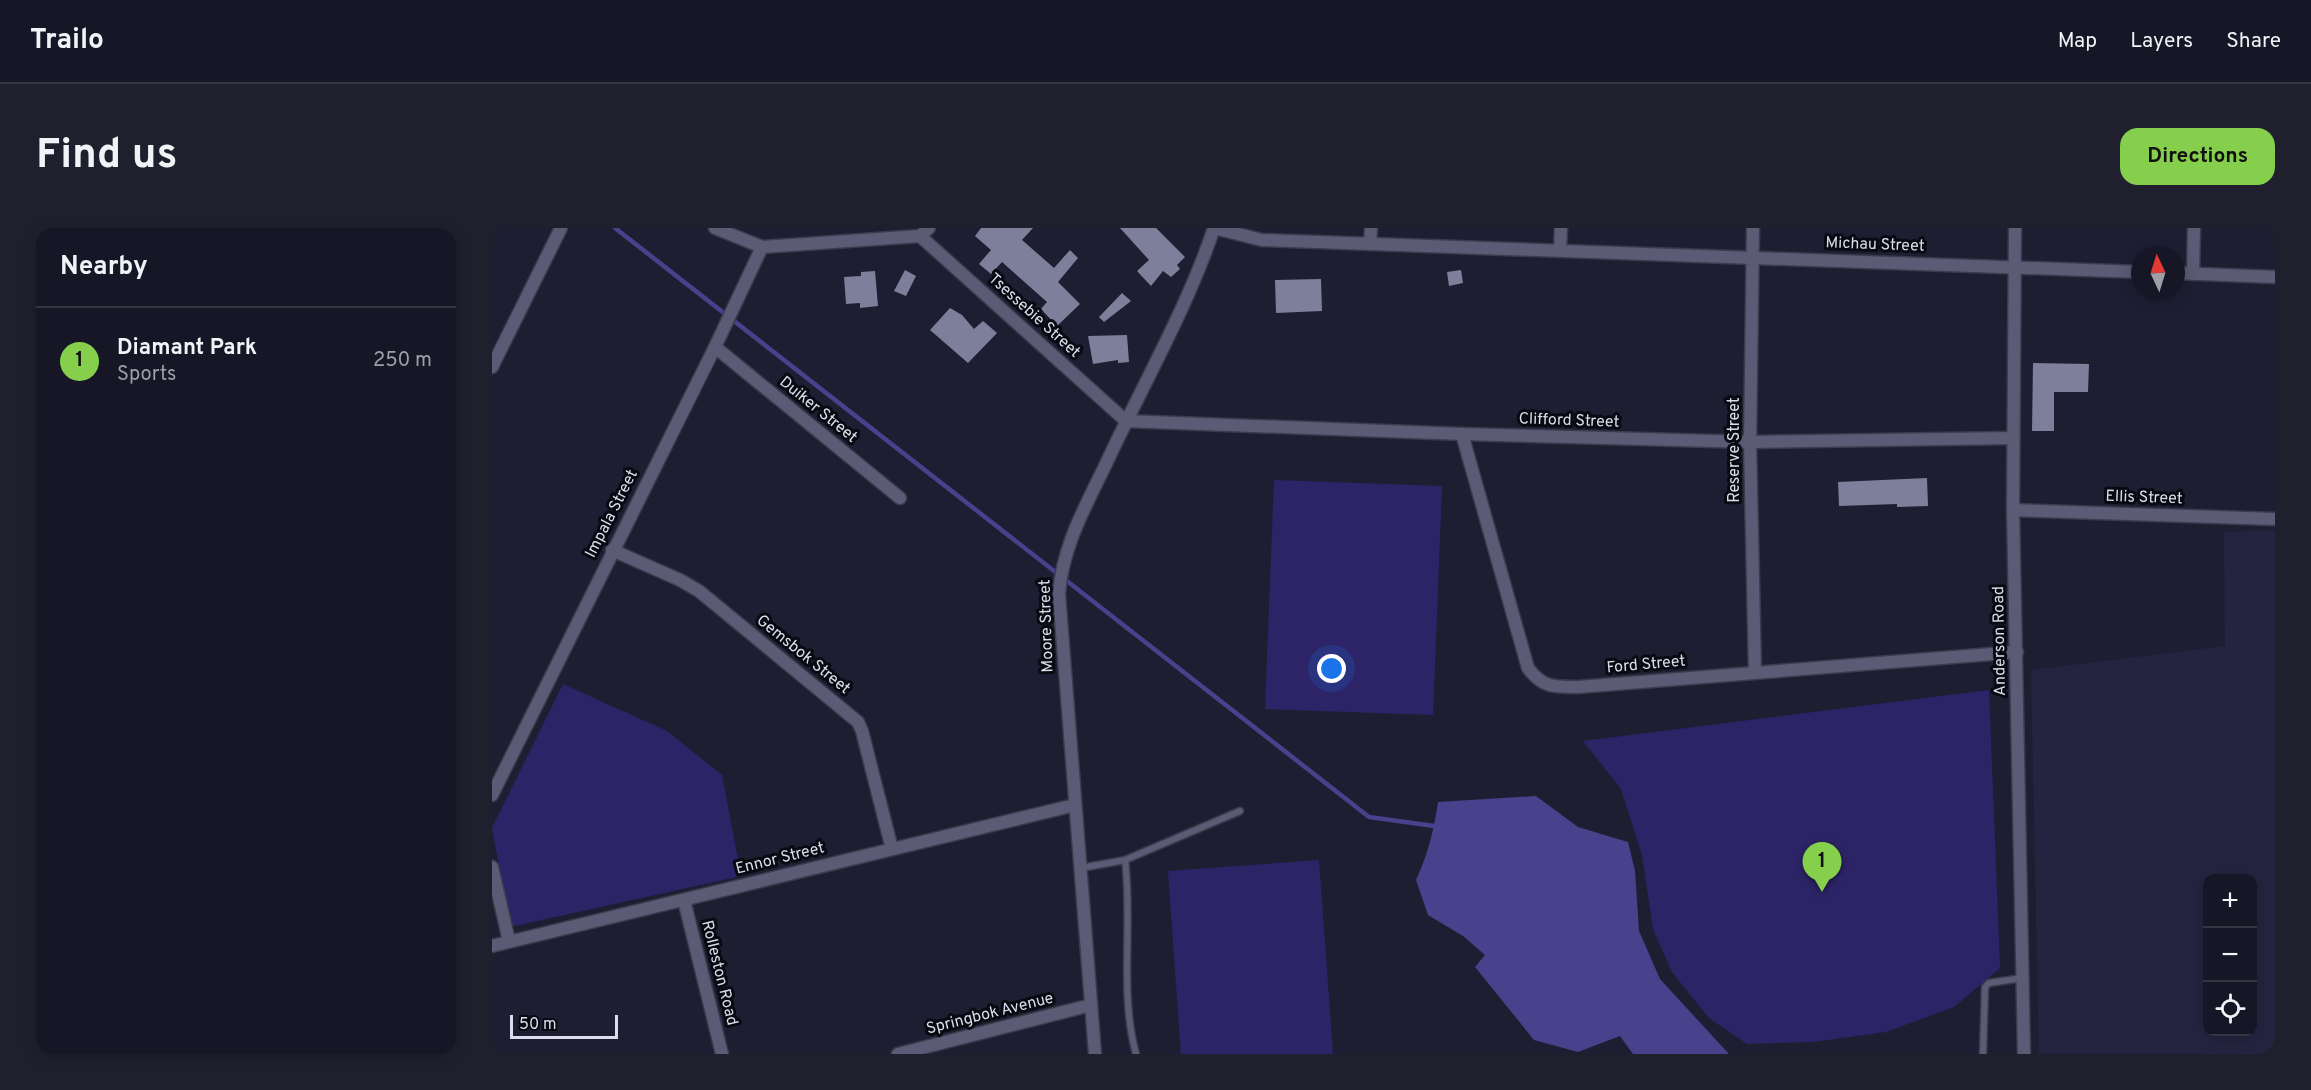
<!DOCTYPE html>
<html lang="en">
<head>
<meta charset="utf-8">
<style>
  :root { --surface:#161626; --page:#1f1f2e; --text:#f1f3f6; --muted:#9e9fa7; --line:#353543; --accent:#85cf4c }
  body { margin:0; font-family:Overpass,sans-serif; background:var(--page); color:var(--text) }
  .controls { position:absolute; right:18px; bottom:18px; display:grid; overflow:hidden; border-radius:12px; box-shadow:0 3px 15px #0003 }
  .controls button { width:54px; height:54px; display:grid; place-items:center; padding:0; border:0; border-bottom:2px solid var(--line); background:var(--surface); color:var(--text); font:30px sans-serif }
  .compass { position:absolute; left:1639px; top:18px; width:54px; height:54px; border-radius:50%; background:var(--surface); box-shadow:0 3px 15px #0003; rotate:356deg }
  .scale { position:absolute; left:18px; bottom:15px; width:108px; box-sizing:border-box; padding-left:6px; border:3px solid #dcddec; border-top:0; font-size:16px; line-height:21px; white-space:nowrap; color:#dcddec; -webkit-text-stroke:4px #090912; paint-order:stroke }
  .you { position:absolute; left:840px; top:441px; width:21px; height:21px; margin:-15px; border:4px solid #fff; border-radius:50%; background:#1a73e8; box-shadow:0 0 0 9px #1a73e833 }
  .badge { display:grid; place-items:center; width:39px; height:39px; border-radius:50%; background:var(--accent); color:#111; font-size:20px; font-weight:700 }
  .pin { position:absolute; translate:-50% -50px; filter:drop-shadow(0 2px 3px #0008) }
  .pin::after { content:''; position:absolute; top:32px; width:21px; height:18px; background:inherit; clip-path:polygon(0 0,100% 0,50% 100%) }
  .list { margin:0; padding:0; list-style:none }
  h2 { display:flex; justify-content:space-between; align-items:center; height:78px; margin:0; padding:0 24px; font-size:26px }
  h2 small { font-size:20px; font-weight:400; color:var(--muted) }
  .list li { display:grid; grid-template-columns:39px 1fr auto; gap:18px; align-items:center; box-sizing:border-box; height:108px; padding:0 24px; border-top:2px solid var(--line) }
  .list b { display:block; font-size:22px; white-space:nowrap }
  .list p { margin:0; font-size:20px; white-space:nowrap; color:var(--muted) }
  .list em { font-size:20px; font-style:normal; color:var(--muted) }
  .icon { flex:none; width:33px; height:33px; fill:none; stroke:currentColor; stroke-width:2; stroke-linecap:round; stroke-linejoin:round }
  .map { position:relative; flex:none; width:1783px; height:826px; overflow:hidden; border-radius:18px }
  header { display:flex; align-items:center; gap:36px; box-sizing:border-box; height:84px; padding:0 30px; background:var(--surface); border-bottom:2px solid var(--line) }
  header strong { font-size:28px }
  nav { display:flex; gap:33px; margin-inline-start:auto; font-size:21px }
  .intro { display:flex; align-items:center; justify-content:space-between; box-sizing:border-box; height:144px; padding:0 36px }
  h1 { margin:0; font-size:42px }
  .button { padding:15px 27px; border-radius:18px; background:var(--accent); color:#111; font-size:21px; font-weight:700 }
  main { display:flex; gap:36px; padding:0 36px }
  aside { flex:1; background:var(--surface); border-radius:18px; box-shadow:0 3px 15px #0003 }
  .map>svg:first-child { display:block }
  .built { fill:#252440; fill-rule:evenodd }
  .green { fill:#2d2467 }
  .water { fill:#48418b }
  .lines { fill:none; stroke-linecap:round; stroke-linejoin:round }
  .stream { stroke:#48418b; stroke-width:4.5 }
  .building { fill:#7e7f9a }
  .lane-casing { stroke:#3c3a4c; stroke-width:9 }
  .street-casing { stroke:#3c3a4c; stroke-width:15 }
  .lane { stroke:#5b5b75; stroke-width:6 }
  .street { stroke:#5b5b75; stroke-width:12 }
  .labels { text-anchor:middle; dominant-baseline:central; stroke-width:6; stroke-linejoin:round; paint-order:stroke }
  .street-label { font-size:16px; fill:#dcddec; stroke:#090912 }
</style>
</head>
<body>
<header>
<strong>Trailo</strong>
<nav><a>Map</a><a>Layers</a><a>Share</a></nav>
</header>
<div class="intro"><h1>Find us</h1><a class="button">Directions</a></div>
<main>
<aside>
<h2>Nearby<small></small></h2>
<ul class="list">
<li><span class="badge">1</span><div><b>Diamant Park</b><p>Sports</p></div><em>250 m</em></li>
</ul>
</aside>
<div class="map">
<svg width="1783" height="826" viewBox="0 0 1783 826">
  <rect width="100%" height="100%" fill="#1e1e33"/>
  <!-- built -->
  <path class="built" d="M 1783,302 L 1783,826 L 1547,826 L 1539,442 L 1733,418 L 1732,304 ZM 1716,650 L 1760,650 L 1760,804 L 1716,804 Z"/>
  <!-- green -->
  <g class="green">
    <path d="M 782,252 L 950,258 L 941,487 L 773,481 Z"/>
    <path d="M 71,456 L 175,503 L 230,547 L 249,648 L 18,699 L 0,600 Z"/>
    <path d="M 1497,462 L 1508,740 L 1462,779 L 1394,804 L 1320,814 L 1255,816 L 1217,790 L 1180,744 L 1161,701 L 1150,627 L 1129,561 L 1091,513 Z"/>
    <path d="M 827,632 L 841,826 L 689,826 L 676,643 Z"/>
  </g>
  <!-- water -->
  <path class="water" d="M 1044,568 L 1086,599 L 1136,614 L 1143,643 L 1147,703 L 1168,751 L 1237,826 L 1141,826 L 1128,808 L 1086,824 L 1042,812 L 983,739 L 993,727 L 971,708 L 936,687 L 924,652 C 936,627 942,601 946,574 Z"/>
  <g class="lines">
    <!-- stream -->
    <path class="stream" d="M 123,0 L 877,589 L 942,598"/>
  </g>
  <!-- building -->
  <g class="building">
    <path d="M 489,0 L 541,0 L 530,12 L 562,40 L 578,22 L 586,30 L 566,54 L 588,76 L 565,98 L 549,81 L 555,74 L 510,34 L 499,46 L 487,36 L 499,22 L 483,8 Z"/>
    <path d="M 628,0 L 664,0 L 693,29 L 685,37 L 688,41 L 679,49 L 671,43 L 659,58 L 645,43 L 657,32 Z"/>
    <path d="M 413,42 L 424,48 L 414,68 L 402,63 Z"/>
    <path d="M 969,42 L 971,55 L 957,58 L 955,44 Z"/>
    <path d="M 383,43 L 386,78 L 368,80 L 368,75 L 354,76 L 352,49 L 369,48 L 369,44 Z"/>
    <path d="M 829,51 L 830,83 L 784,85 L 783,52 Z"/>
    <path d="M 630,65 L 639,73 L 612,94 L 607,89 Z"/>
    <path d="M 458,80 L 470,87 L 482,101 L 491,93 L 505,105 L 476,135 L 438,102 Z"/>
    <path d="M 635,107 L 637,134 L 626,135 L 626,132 L 601,136 L 596,108 Z"/>
    <path d="M 1541,135 L 1597,136 L 1596,164 L 1562,164 L 1562,203 L 1540,203 Z"/>
    <path d="M 1435,250 L 1436,278 L 1405,279 L 1405,276 L 1347,278 L 1346,254 Z"/>
  </g>
  <g class="lines">
    <!-- lane casing -->
    <g class="lane-casing">
      <g id="lane">
        <path d="M 633,632 C 641,696 627,764 644,826"/>
        <path d="M 589,640 L 633,632 L 748,583"/>
        <path d="M 1491,826 L 1493,759 L 1497,755 L 1530,750"/>
      </g>
    </g>
    <!-- street casing -->
    <g class="street-casing">
      <g id="street">
        <path d="M 223,0 L 270,19 L 428,8 L 437,0"/>
        <path d="M 722,0 L 770,12 L 1648,44"/>
        <path d="M 1261,0 L 1258,214 L 1263,444"/>
        <path d="M 1523,0 L 1521,282 L 1532,826"/>
        <path d="M 428,8 L 634,193 L 970,206 L 1258,214 L 1520,210"/>
        <path d="M 878,16 L 879,0"/>
        <path d="M 1068,22 L 1069,0"/>
        <path d="M 1684,45 L 1783,49"/>
        <path d="M 1701,46 L 1702,0"/>
        <path d="M 223,119 L 408,270"/>
        <path d="M 0,139 L 69,0"/>
        <path d="M 970,206 L 1036,440 C 1051,460 1062,459 1086,459 L 1525,424"/>
        <path d="M 1521,282 L 1783,291"/>
        <path d="M 120,322 L 188,352 L 207,363 L 366,494 L 370,503 L 400,621"/>
        <path d="M 0,567 L 223,119 L 270,19"/>
        <path d="M 0,639 L 17,713"/>
        <path d="M 192,672 L 230,826"/>
        <path d="M 0,718 L 583,577"/>
        <path d="M 406,826 L 599,777"/>
        <path d="M 603,826 L 567,366 C 570,320 593,279 613,238 C 649,160 695,81 722,0"/>
      </g>
    </g>
    <!-- lane -->
    <use href="#lane" class="lane"/>
    <!-- street -->
    <use href="#street" class="street"/>
  </g>
  <g class="labels">
    <!-- street labels -->
    <g class="street-label">
      <text transform="translate(1383 17) rotate(2)">Michau Street</text>
      <text transform="translate(542 88) rotate(42)">Tsessebie Street</text>
      <text transform="translate(326 182) rotate(39)">Duiker Street</text>
      <text transform="translate(1077 193) rotate(2)">Clifford Street</text>
      <text transform="translate(1243 222) rotate(-90)">Reserve Street</text>
      <text transform="translate(1652 270) rotate(2)">Ellis Street</text>
      <text transform="translate(120 286) rotate(-63)">Impala Street</text>
      <text transform="translate(555 398) rotate(-92)">Moore Street</text>
      <text transform="translate(1508 413) rotate(-91)">Anderson Road</text>
      <text transform="translate(311 427) rotate(39)">Gemsbok Street</text>
      <text transform="translate(1154 437) rotate(-5)">Ford Street</text>
      <text transform="translate(288 631) rotate(-14)">Ennor Street</text>
      <text transform="translate(227 745) rotate(76)">Rolleston Road</text>
      <text transform="translate(498 786) rotate(-14)">Springbok Avenue</text>
    </g>
  </g>
</svg>
<div class="controls">
<button>+</button>
<button>−</button>
<button><svg class="icon" aria-label="locate" viewBox="0 0 24 24"><circle cx="12" cy="12" r="6"/><path d="M12 2v4M12 18v4M2 12h4M18 12h4"/></svg></button>
</div>
<svg class="compass" viewBox="-18 -18 36 36"><path d="M0-13l5 13h-10z" fill="#e53935"/><path d="M0 13l5-13h-10z" fill="#9e9fa7"/></svg>
<div class="scale">50 m</div>
<div class="you"></div>
<div class="pin badge" style="left:1330px;top:664px">1</div>
</div>
</main>
</body>
</html>
